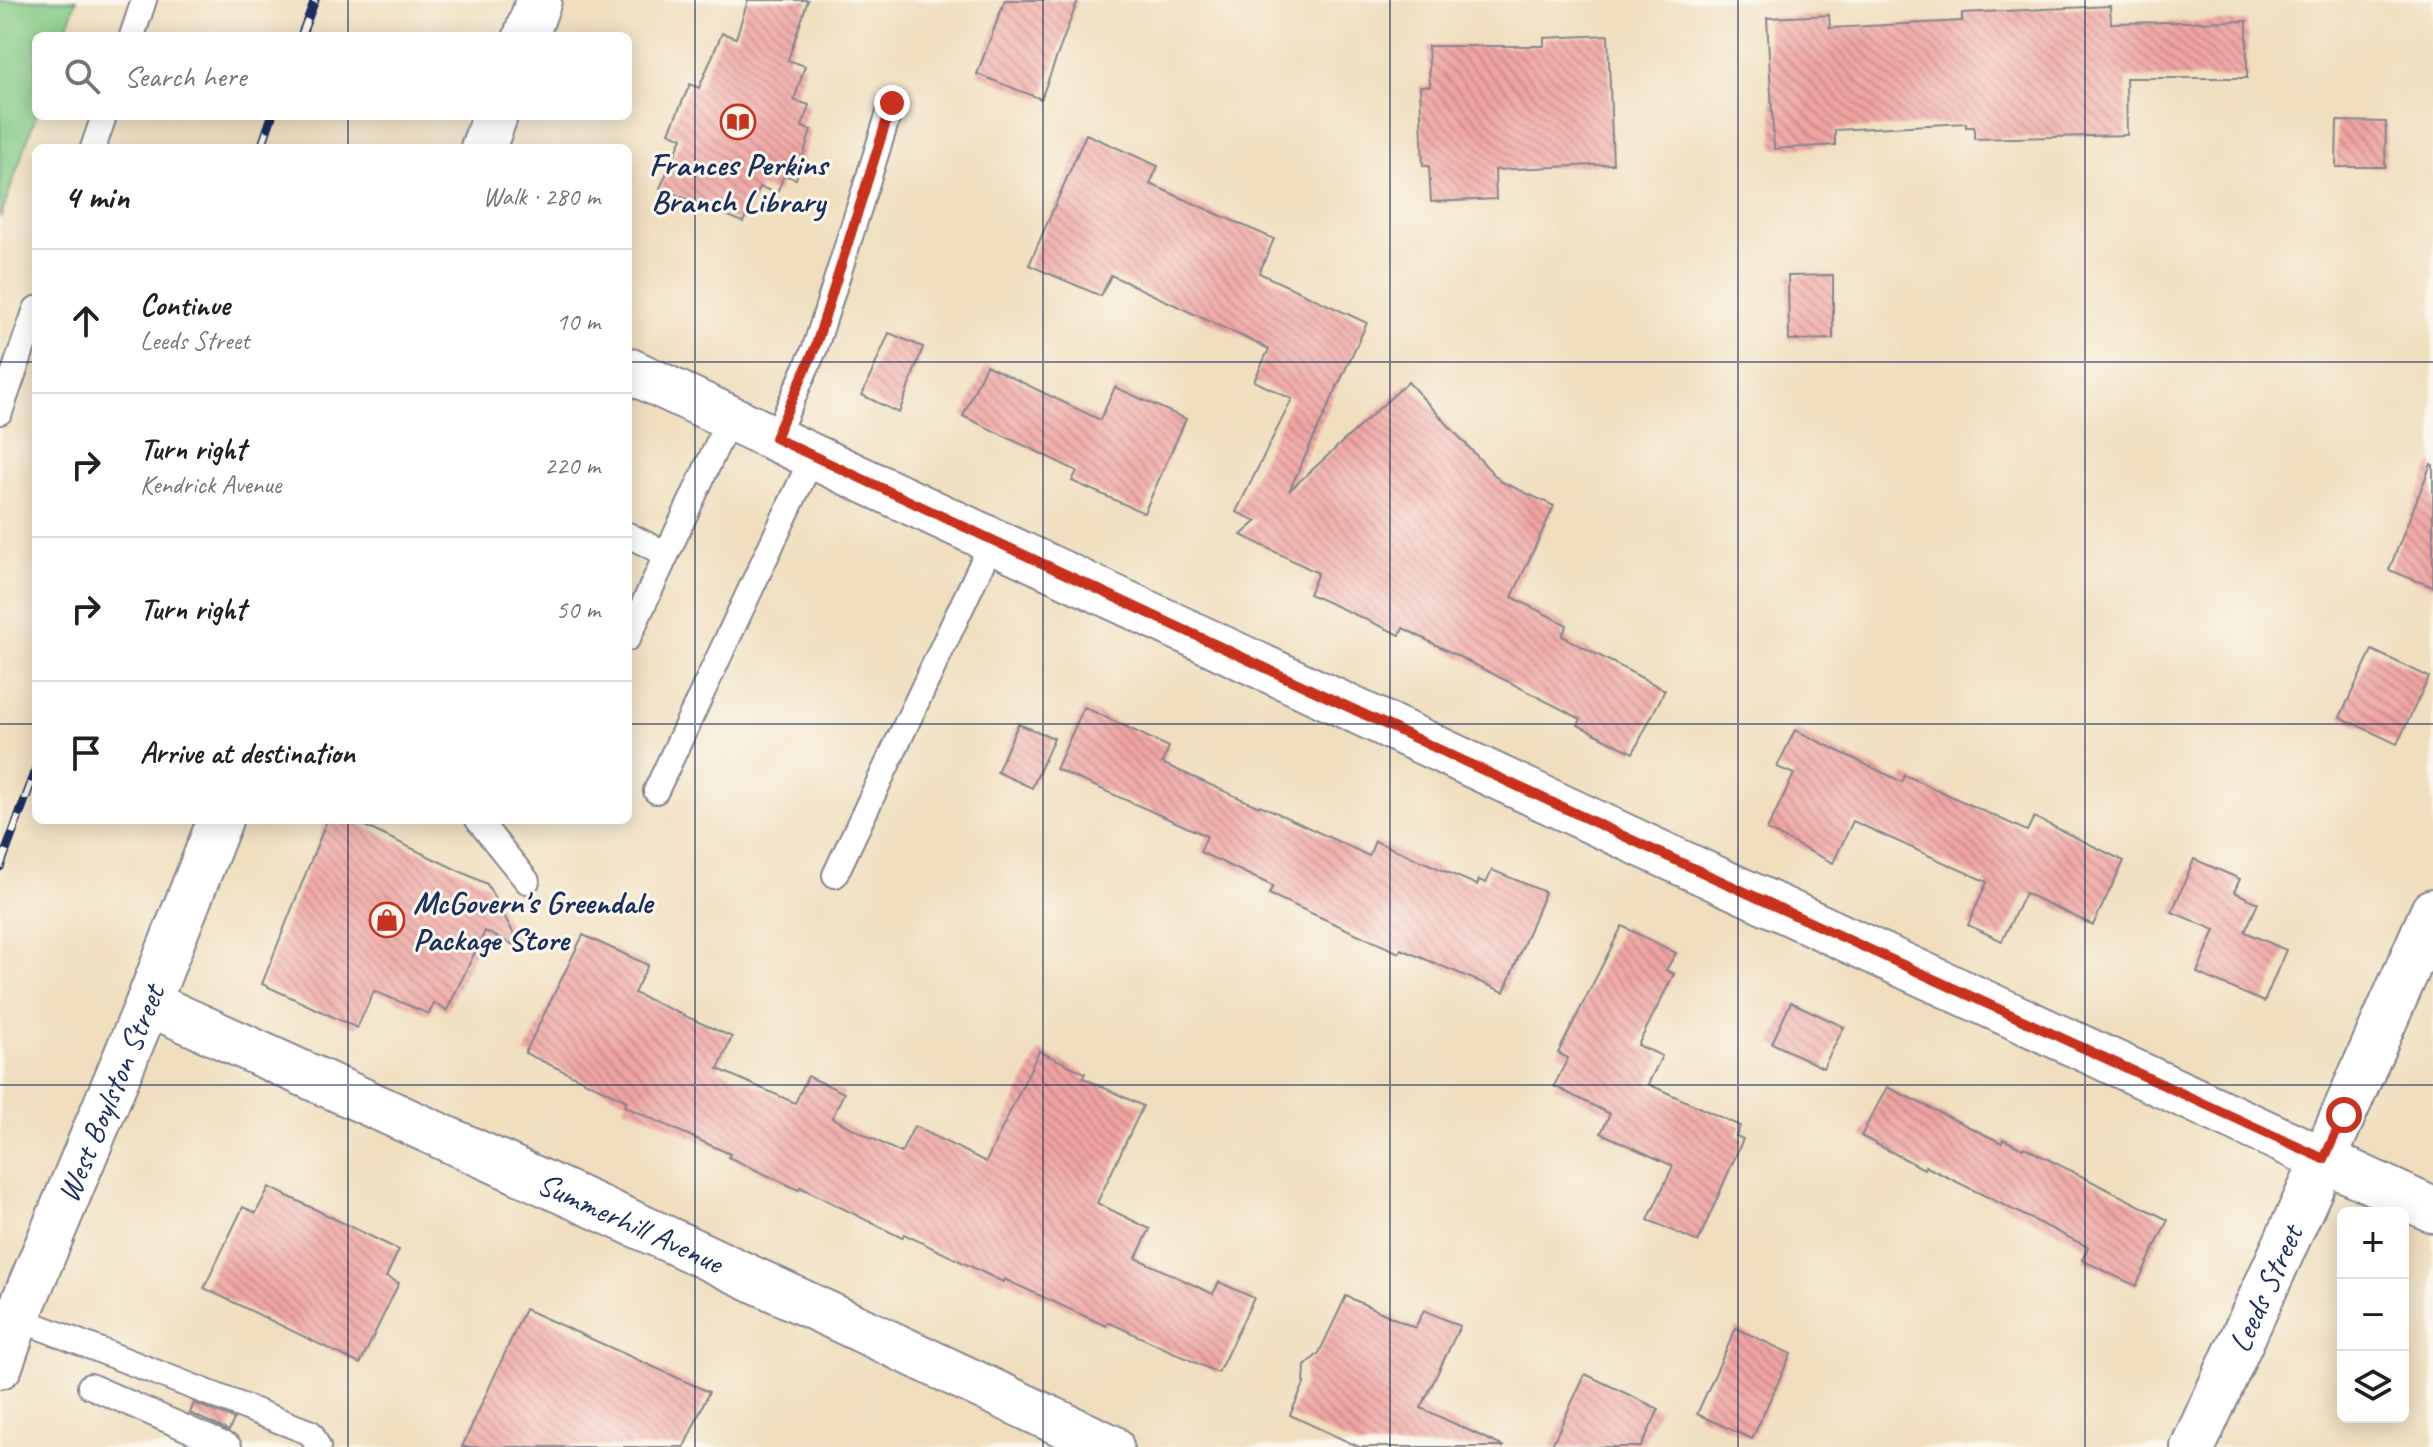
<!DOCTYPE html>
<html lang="en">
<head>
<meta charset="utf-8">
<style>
  :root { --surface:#fff; --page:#f2f2f2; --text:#202124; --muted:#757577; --line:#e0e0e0 }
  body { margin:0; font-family:Caveat,sans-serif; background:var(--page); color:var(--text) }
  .controls { position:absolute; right:24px; bottom:24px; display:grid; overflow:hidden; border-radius:12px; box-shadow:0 4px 20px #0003 }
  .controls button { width:72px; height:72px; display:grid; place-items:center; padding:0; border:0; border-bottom:2px solid var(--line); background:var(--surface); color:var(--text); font:40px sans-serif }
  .stop { position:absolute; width:24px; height:24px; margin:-18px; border:6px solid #c8321e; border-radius:50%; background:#fff }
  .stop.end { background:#c8321e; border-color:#fff; box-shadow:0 2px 8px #0008 }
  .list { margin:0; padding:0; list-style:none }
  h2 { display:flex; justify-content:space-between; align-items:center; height:104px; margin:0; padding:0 32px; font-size:34px }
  h2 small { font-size:26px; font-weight:400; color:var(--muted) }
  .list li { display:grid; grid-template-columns:52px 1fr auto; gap:24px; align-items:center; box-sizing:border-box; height:144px; padding:0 32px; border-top:2px solid var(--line) }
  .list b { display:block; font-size:30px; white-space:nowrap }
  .list p { margin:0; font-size:26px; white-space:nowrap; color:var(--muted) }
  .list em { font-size:26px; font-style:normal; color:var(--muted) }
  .icon { flex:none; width:44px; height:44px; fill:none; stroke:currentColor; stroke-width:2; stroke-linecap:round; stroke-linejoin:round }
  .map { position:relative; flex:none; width:2433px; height:1447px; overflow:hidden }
  .search { position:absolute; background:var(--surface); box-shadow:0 4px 20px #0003; left:32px; top:32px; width:600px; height:88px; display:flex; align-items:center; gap:20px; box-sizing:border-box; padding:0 28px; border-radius:12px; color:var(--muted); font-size:30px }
  .panel { position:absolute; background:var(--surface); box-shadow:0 4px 20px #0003; left:32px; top:144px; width:600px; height:680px; border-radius:12px }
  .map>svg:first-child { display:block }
  .pitch { fill:#84cb86; stroke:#507d72; stroke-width:2 }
  .building { fill:url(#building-back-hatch) }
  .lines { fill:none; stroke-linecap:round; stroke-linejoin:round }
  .lane-casing { stroke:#86868e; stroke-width:28 }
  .street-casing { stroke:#86868e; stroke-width:48 }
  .secondary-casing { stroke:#86868e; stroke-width:48 }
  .lane { stroke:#fff; stroke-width:24 }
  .street { stroke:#fff; stroke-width:44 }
  .secondary { stroke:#fff; stroke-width:44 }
  .rail-casing { stroke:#1b2f5e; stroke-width:9 }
  .rail { stroke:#fbf7ec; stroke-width:6; stroke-dasharray:18; stroke-linecap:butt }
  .route { stroke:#c8321e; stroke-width:10 }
  .grid { fill:none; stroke:#1b2f5e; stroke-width:2; stroke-opacity:0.55 }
  .labels { text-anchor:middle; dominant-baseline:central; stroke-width:6; stroke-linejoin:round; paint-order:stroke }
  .poi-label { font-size:32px; font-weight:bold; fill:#1b2f5e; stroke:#fbf7ec }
  .street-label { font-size:32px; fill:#1b2f5e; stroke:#fbf7ec }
</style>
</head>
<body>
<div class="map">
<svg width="2433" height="1447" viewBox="0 0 2433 1447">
  <defs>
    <pattern id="building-back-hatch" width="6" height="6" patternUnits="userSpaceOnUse" patternTransform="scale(2)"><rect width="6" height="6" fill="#f0a4a2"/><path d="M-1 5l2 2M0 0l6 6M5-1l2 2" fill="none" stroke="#c28687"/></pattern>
  </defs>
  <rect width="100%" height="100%" fill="#fbf7ec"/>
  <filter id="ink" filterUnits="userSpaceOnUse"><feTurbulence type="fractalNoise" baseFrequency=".0125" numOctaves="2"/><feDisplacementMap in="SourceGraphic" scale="16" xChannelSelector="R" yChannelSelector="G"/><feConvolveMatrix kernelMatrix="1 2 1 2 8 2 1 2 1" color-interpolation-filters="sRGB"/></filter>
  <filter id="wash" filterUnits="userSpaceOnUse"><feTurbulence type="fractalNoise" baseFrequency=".006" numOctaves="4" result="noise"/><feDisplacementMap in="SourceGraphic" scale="32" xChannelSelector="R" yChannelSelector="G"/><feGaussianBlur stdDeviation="1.8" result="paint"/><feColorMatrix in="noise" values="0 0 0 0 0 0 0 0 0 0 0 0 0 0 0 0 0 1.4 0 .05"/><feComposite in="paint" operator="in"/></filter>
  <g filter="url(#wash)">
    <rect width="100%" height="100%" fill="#f0debe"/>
    <!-- pitch -->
    <path class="pitch" d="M 0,0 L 76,0 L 64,36 L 36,36 L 36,115 L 0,218 Z"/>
    <g id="blocks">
      <!-- building -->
      <g class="building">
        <path d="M 748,0 L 808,0 L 788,60 L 805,66 L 794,100 L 809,105 L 802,127 L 811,130 L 796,179 L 784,175 L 777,193 L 760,187 L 743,222 L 660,188 L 682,138 L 669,132 L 690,84 L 699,88 L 722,33 L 736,38 Z"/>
        <path d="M 1005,0 L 1078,0 L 1041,99 L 977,74 Z"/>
        <path d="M 2110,6 L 2111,23 L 2247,21 L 2247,78 L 2126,78 L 2127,135 L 1974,139 L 1974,127 L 1966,127 L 1966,123 L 1835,130 L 1835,145 L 1774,149 L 1767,18 L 1829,15 L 1830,28 L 1962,21 L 1962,13 Z"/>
        <path d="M 1608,35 L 1613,164 L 1495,170 L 1496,199 L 1431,202 L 1429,166 L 1423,166 L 1420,86 L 1430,86 L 1428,46 L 1544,46 L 1544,38 Z"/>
        <path d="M 2337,121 L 2386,122 L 2385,167 L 2336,167 Z"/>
        <path d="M 1086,134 L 1158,166 L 1150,184 L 1274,239 L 1259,273 L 1367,323 L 1289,491 L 1408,382 L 1500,481 L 1554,506 L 1512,597 L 1567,625 L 1562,636 L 1665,690 L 1633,753 L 1578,725 L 1581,719 L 1403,628 L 1400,635 L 1309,594 L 1318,573 L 1241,535 L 1257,521 L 1236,512 L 1292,399 L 1254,381 L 1269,349 L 1111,275 L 1101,296 L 1029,265 Z"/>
        <path d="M 1833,275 L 1833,339 L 1789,340 L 1788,276 Z"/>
        <path d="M 889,333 L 923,347 L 899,413 L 862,395 Z"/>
        <path d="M 986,365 L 1100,420 L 1115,387 L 1186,419 L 1144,513 L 1072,481 L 1077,471 L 963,416 Z"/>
        <path d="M 2431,464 L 2433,465 L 2433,587 L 2389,570 Z"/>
        <path d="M 2372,650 L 2429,677 L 2397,744 L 2340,717 Z"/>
        <path d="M 1084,707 L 1169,747 L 1162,763 L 1259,807 L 1260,805 L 1369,856 L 1375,841 L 1477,885 L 1479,880 L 1486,883 L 1492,870 L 1545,892 L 1504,992 L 1401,949 L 1399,953 L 1269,894 L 1273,886 L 1200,852 L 1207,836 L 1056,769 Z"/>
        <path d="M 1018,724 L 1054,738 L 1032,788 L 997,772 Z"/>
        <path d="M 1795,730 L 1902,782 L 1905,775 L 2027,831 L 2034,817 L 2124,861 L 2093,925 L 2025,893 L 2002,941 L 1968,925 L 1987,882 L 1853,821 L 1833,863 L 1767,830 L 1794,774 L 1777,767 Z"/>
        <path d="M 327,820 L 352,820 L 487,884 L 522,949 L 485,931 L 447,1010 L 434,1003 L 429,1014 L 374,991 L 357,1028 L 262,984 Z"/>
        <path d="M 2194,859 L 2240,879 L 2234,892 L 2258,903 L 2245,932 L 2286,950 L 2264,1002 L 2197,973 L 2215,930 L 2172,912 Z"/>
        <path d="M 1622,926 L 1676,953 L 1666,970 L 1674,974 L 1638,1045 L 1662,1056 L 1648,1084 L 1740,1126 L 1736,1136 L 1743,1139 L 1698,1242 L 1648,1220 L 1673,1166 L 1601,1133 L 1610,1114 L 1554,1086 L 1568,1058 L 1558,1053 Z"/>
        <path d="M 583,935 L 648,965 L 634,993 L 732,1037 L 718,1069 L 795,1103 L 808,1076 L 844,1093 L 832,1118 L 901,1153 L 914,1126 L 986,1162 L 1039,1051 L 1085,1073 L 1083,1078 L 1143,1106 L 1097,1203 L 1150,1229 L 1136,1258 L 1213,1294 L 1219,1282 L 1254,1298 L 1218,1373 L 1108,1322 L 1106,1326 L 1004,1279 L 1003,1282 L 904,1234 L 902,1238 L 800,1187 L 799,1190 L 728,1157 L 730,1154 L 624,1106 L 627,1101 L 525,1053 Z"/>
        <path d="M 1791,1002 L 1844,1027 L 1823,1068 L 1772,1043 Z"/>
        <path d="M 1887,1087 L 2002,1143 L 2003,1139 L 2023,1149 L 2024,1147 L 2168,1220 L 2136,1286 L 2082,1260 L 2088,1247 L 1925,1166 L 1924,1169 L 1861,1136 Z"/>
        <path d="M 269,1187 L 399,1250 L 386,1277 L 399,1283 L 360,1364 L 204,1288 L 243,1207 L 256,1213 Z"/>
        <path d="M 1346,1296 L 1415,1328 L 1424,1310 L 1460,1326 L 1421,1408 L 1504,1447 L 1359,1447 L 1290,1415 L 1304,1384 L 1305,1366 L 1319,1353 Z"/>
        <path d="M 525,1309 L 709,1392 L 684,1447 L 462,1447 Z"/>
        <path d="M 1736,1328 L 1791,1354 L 1752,1439 L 1697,1414 Z"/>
        <path d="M 1585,1374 L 1659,1409 L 1641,1447 L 1551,1447 Z"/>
        <path d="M 194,1403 L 234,1419 L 229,1431 L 190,1413 Z"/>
      </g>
    </g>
  </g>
  <g filter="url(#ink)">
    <use href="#blocks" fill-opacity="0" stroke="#86868e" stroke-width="2"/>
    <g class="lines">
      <!-- lane casing -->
      <g class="lane-casing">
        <g id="lane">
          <path d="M 132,36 L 144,0"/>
          <path d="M 93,148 L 104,116"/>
          <path d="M 0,412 L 36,309"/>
          <path d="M 775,438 L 815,348 L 892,103"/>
          <path d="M 628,535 L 666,554"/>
          <path d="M 628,638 L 730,417"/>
          <path d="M 656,791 L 813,456"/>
          <path d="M 478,820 L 527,881"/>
          <path d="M 835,875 L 993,540"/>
          <path d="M 17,1318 L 311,1433 L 318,1447"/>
          <path d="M 90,1386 L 229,1447"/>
        </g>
      </g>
      <!-- street casing -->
      <g class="street-casing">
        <g id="street">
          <path d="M 628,370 L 1645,846 L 2433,1210"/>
          <path id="s1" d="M 148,1003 L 674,1242 L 1111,1447"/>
          <path id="s2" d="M 2193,1447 L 2324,1159 L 2433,911"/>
        </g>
      </g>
      <!-- secondary casing -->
      <g class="secondary-casing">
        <g id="secondary">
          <path d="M 526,36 L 539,0"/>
          <path d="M 483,148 L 495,116"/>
          <path id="s3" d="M 0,1366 L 17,1318 L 148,1003 L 220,820"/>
        </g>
      </g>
      <!-- lane -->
      <use href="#lane" class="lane"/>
      <!-- street -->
      <use href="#street" class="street"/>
      <!-- secondary -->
      <use href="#secondary" class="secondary"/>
      <!-- rail casing -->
      <g class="rail-casing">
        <g id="rail">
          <path d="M 301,36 L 315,0"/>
          <path d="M 261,148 L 272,116"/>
          <path d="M 0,867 L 36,770"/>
        </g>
      </g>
      <!-- rail -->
      <use href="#rail" class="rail"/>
    </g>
  </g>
  <g class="lines" filter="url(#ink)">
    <!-- route -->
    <path class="route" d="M 892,103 L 815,348 L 775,438 L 1645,846 L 2324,1159 L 2344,1115"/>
  </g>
  <!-- grid -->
  <path class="grid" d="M 348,0 L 348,36M 695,0 L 695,1447M 1043,0 L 1043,1447M 1390,0 L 1390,1447M 1738,0 L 1738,1447M 2085,0 L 2085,1447M 348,116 L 348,148M 0,362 L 36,362M 628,362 L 2433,362M 0,724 L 36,724M 628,724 L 2433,724M 348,820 L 348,1447M 0,1085 L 2433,1085"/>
  <!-- icons -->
  <defs>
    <g id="library-ring" transform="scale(1.8)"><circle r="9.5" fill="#fbf7ec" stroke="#c8321e" stroke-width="1.5"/><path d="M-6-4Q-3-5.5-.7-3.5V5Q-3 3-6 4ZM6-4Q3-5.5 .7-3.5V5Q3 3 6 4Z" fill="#c8321e"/></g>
    <g id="shop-ring" transform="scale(1.8)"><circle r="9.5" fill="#fbf7ec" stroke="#c8321e" stroke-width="1.5"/><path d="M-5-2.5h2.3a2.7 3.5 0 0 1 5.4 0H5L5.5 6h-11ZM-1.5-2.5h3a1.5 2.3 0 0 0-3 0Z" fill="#c8321e"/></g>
  </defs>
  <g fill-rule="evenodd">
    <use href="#library-ring" x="738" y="122"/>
    <use href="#shop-ring" x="387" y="920"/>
  </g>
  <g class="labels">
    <!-- poi labels -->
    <g class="poi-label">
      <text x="738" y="164">Frances Perkins<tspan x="738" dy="37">Branch Library</tspan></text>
      <text x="413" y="902" text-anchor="start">McGovern's Greendale<tspan x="413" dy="37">Package Store</tspan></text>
    </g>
    <!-- street labels -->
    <g class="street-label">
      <text stroke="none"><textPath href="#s3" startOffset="294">West Boylston Street</textPath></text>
      <text stroke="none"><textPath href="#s1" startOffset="530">Summerhill Avenue</textPath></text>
      <text stroke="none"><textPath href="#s2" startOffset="174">Leeds Street</textPath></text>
    </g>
  </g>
</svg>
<div class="controls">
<button>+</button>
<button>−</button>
<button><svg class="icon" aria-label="layers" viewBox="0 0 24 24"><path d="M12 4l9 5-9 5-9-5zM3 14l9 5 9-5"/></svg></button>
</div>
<div class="stop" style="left:2344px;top:1115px"></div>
<div class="stop end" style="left:892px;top:103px"></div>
<div class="search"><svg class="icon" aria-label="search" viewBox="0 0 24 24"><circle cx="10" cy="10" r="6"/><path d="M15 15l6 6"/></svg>Search here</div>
<section class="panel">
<h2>4 min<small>Walk · 280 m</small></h2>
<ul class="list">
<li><svg class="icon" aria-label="ahead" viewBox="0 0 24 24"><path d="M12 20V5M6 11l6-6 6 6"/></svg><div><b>Continue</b><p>Leeds Street</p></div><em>10 m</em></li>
<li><svg class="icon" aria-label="right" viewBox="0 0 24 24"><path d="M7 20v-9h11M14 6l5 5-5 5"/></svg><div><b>Turn right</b><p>Kendrick Avenue</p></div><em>220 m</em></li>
<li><svg class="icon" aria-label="right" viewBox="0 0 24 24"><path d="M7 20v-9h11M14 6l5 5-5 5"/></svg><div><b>Turn right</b></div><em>50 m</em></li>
<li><svg class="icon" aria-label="arrive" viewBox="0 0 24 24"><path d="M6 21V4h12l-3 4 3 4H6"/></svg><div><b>Arrive at destination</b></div></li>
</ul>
</section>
</div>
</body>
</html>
